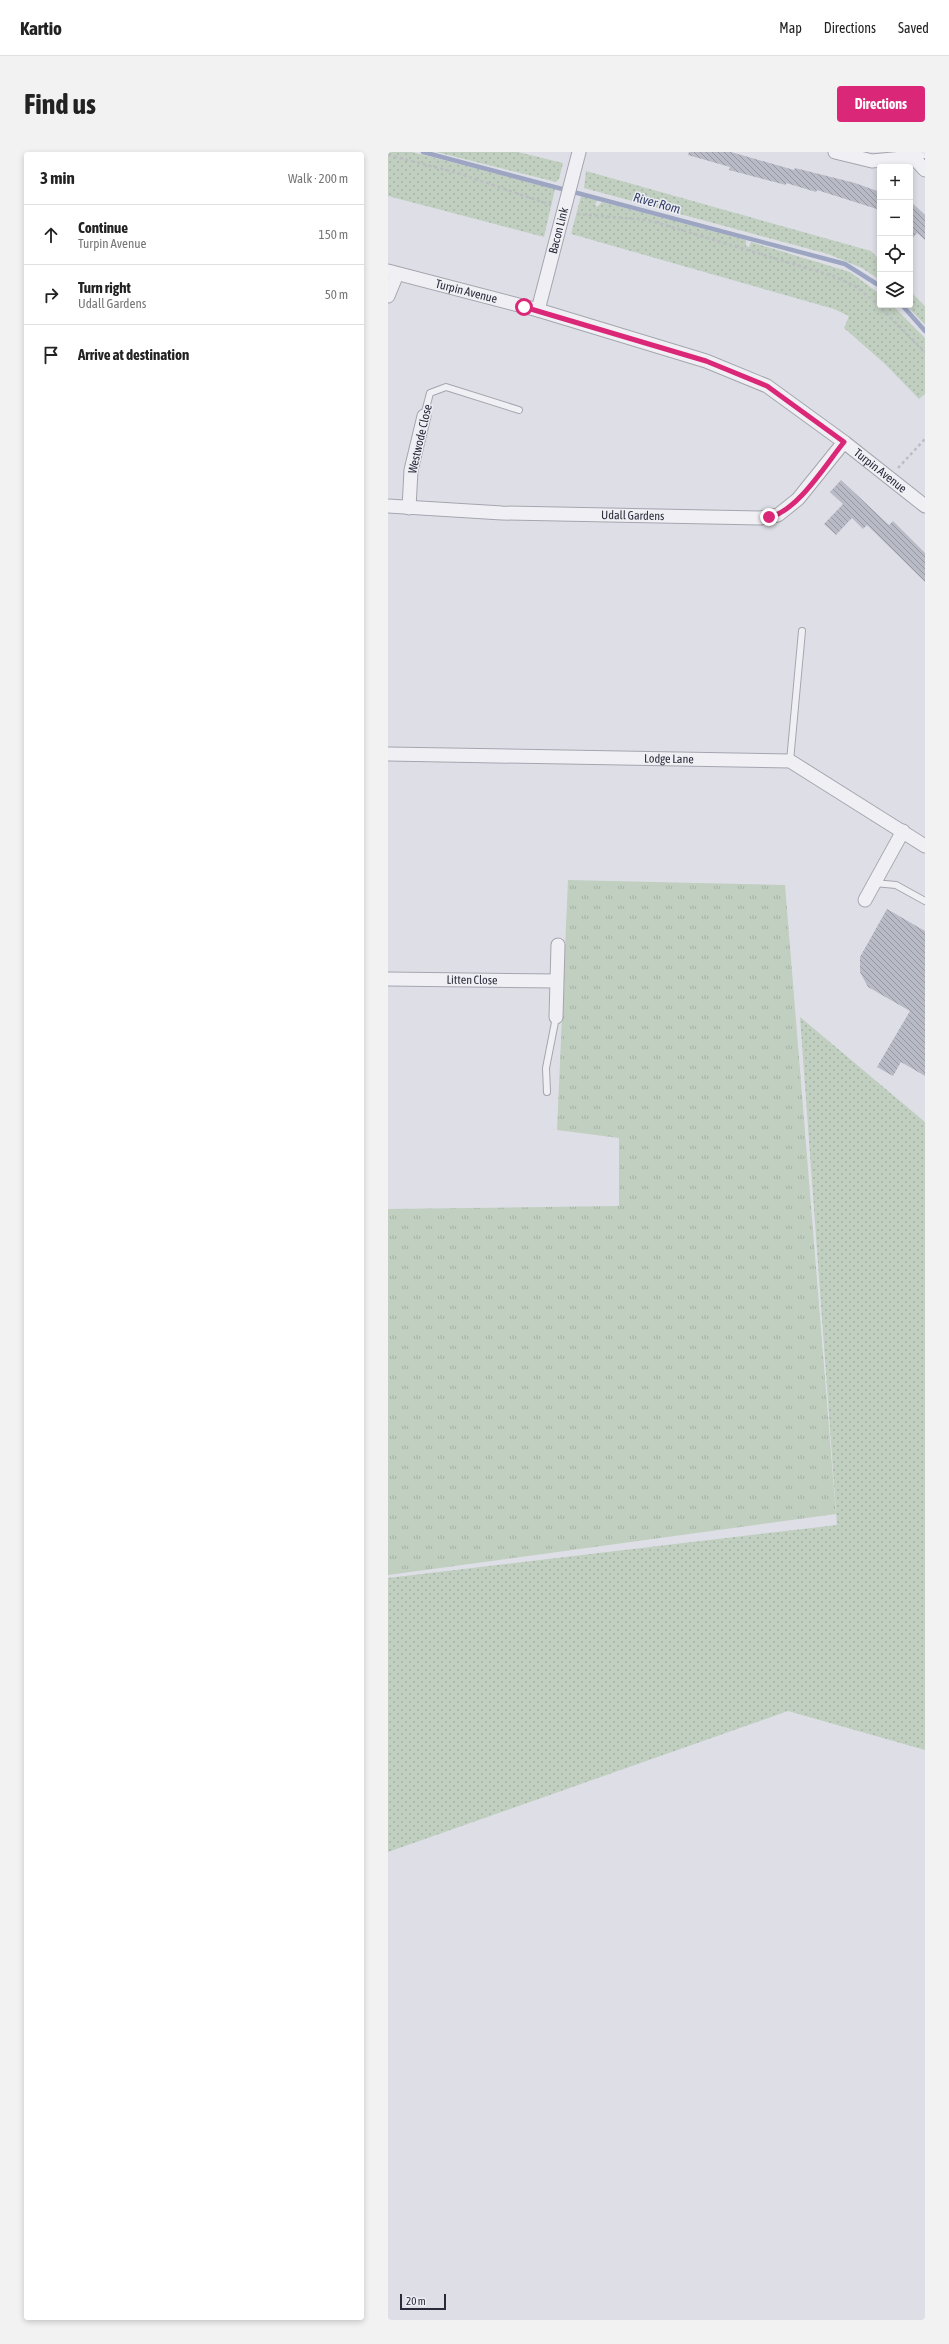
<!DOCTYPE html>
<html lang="en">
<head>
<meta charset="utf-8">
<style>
  :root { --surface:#fff; --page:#f2f2f2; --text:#222; --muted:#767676; --line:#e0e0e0; --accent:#db2777 }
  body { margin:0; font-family:"Asap Condensed",sans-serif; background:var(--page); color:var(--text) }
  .controls { position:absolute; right:12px; top:12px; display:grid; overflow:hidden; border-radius:4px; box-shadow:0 2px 6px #0003 }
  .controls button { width:36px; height:36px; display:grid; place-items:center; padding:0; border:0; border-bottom:1px solid var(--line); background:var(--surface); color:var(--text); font:20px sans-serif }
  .scale { position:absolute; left:12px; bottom:10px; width:46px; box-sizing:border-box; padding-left:4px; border:2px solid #292b3b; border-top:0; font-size:11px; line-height:14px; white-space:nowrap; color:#292b3b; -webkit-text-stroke:3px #edeef4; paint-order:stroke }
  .stop { position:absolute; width:12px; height:12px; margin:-9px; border:3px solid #db2777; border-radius:50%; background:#fff }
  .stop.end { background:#db2777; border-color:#fff; box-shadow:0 1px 4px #0008 }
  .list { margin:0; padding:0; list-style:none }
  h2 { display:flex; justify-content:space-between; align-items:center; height:52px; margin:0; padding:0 16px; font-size:17px }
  h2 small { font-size:13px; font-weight:400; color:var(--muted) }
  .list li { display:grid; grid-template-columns:26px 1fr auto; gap:12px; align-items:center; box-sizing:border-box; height:60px; padding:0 16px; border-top:1px solid var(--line) }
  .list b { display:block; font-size:15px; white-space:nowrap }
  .list p { margin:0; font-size:13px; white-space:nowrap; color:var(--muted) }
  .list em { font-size:13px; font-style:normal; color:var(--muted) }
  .icon { flex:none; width:22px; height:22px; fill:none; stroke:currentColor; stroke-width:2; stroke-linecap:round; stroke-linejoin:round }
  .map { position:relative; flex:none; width:537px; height:2168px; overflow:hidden; border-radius:4px }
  header { display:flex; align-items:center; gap:24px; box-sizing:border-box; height:56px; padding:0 20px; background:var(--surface); border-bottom:1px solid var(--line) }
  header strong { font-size:19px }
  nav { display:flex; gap:22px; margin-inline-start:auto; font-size:14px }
  .intro { display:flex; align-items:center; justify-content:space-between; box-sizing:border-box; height:96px; padding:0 24px }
  h1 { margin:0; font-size:28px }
  .button { padding:10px 18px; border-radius:4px; background:var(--accent); color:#fff; font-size:14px; font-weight:700 }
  main { display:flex; gap:24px; padding:0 24px }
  aside { flex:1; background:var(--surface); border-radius:4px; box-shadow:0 2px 6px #0003 }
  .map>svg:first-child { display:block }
  .grass { fill:url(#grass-dots) }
  .park { fill:url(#park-tufts) }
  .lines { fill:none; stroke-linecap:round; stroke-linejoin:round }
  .stream { stroke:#9ca6c2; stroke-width:4.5 }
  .building { fill:url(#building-back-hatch) }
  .service-casing { stroke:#a4a5af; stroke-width:8 }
  .minor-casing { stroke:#a4a5af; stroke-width:15 }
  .path { stroke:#bcbdc4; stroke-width:2.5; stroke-dasharray:3 3; stroke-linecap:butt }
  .service { stroke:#f0f0f4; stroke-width:6 }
  .minor { stroke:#f0f0f4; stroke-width:13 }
  .route { stroke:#db2777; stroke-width:5 }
  .labels { text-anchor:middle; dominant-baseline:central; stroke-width:3; stroke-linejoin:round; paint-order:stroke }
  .street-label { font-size:12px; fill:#292b3b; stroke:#edeef4 }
  .water-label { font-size:13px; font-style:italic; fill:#37426a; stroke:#edeef4 }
</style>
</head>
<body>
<header>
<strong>Kartio</strong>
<nav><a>Map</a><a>Directions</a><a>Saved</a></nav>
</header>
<div class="intro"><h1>Find us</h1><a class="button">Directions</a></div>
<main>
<aside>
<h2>3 min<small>Walk · 200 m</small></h2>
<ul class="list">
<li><svg class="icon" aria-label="ahead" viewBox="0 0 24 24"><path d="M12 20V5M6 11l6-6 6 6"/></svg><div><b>Continue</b><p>Turpin Avenue</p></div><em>150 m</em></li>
<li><svg class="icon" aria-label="right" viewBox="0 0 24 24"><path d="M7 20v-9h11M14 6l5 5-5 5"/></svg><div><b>Turn right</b><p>Udall Gardens</p></div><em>50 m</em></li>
<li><svg class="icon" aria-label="arrive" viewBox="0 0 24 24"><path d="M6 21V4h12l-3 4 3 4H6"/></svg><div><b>Arrive at destination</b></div></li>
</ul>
</aside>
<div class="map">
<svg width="537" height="2168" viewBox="0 0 537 2168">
  <defs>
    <pattern id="grass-dots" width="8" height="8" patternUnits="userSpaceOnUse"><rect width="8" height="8" fill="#c0cfc0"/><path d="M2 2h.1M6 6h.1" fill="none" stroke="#a5b2a6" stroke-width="1.8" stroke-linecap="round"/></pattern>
    <pattern id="park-tufts" width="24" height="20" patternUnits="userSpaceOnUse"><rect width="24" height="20" fill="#c0cfc0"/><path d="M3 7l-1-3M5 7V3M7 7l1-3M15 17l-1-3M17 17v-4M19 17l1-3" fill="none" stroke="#a5b2a6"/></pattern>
    <pattern id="building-back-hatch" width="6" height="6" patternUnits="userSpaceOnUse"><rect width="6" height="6" fill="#b8bac5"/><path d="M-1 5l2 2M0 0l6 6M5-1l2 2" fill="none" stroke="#9697a1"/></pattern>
  </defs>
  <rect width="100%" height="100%" fill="#dedfe6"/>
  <!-- grass -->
  <g class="grass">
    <path d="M 0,0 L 24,0 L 167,37 L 156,85 L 0,44 Z"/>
    <path d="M 48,0 L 130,0 L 175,11 L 171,27 L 168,30 Z"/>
    <path d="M 198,19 L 483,99 L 492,108 L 492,128 L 474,116 L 440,102 L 196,36 Z"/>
    <path d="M 193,44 L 210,48 L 207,52 L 209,55 L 214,50 L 358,88 L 358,94 L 361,95 L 363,90 L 462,120 L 492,142 L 492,153 L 504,153 L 537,186 L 537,242 L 531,247 L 497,212 L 456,176 L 461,164 L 446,157 L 183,82 Z"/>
    <path d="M 522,139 L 537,154 L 537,173 L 518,153 L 522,153 Z"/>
    <path d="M 412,865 L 537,970 L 537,1598 L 400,1559 L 0,1700 L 0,1426 L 449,1373 Z"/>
  </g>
  <!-- park -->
  <path class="park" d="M 180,728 L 397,733 L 448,1362 L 0,1423 L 0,1057 L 231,1054 L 231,986 L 169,978 Z"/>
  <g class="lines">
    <!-- stream -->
    <g class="stream">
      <path d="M 35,0 L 457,112 L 492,134"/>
      <path d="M 514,153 L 537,179"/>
    </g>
  </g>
  <!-- building -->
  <g class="building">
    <path d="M 301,0 L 343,0 L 406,18 L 407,16 L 467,31 L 492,40 L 492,58 L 429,38 L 428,40 L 398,31 L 398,33 L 341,18 L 342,15 L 300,3 Z"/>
    <path d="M 522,49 L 537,63 L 537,88 L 529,81 L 522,89 Z"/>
    <path d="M 453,328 L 501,373 L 505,369 L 537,401 L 537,430 L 479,373 L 475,377 L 464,366 L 448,383 L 436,372 L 455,352 L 442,340 Z"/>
    <path d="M 499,757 L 537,779 L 537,924 L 513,910 L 505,924 L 489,915 L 522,859 L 480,835 L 472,820 L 472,805 Z"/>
  </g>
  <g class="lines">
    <!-- service casing -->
    <g class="service-casing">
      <g id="service">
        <path d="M 36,264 L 42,241 L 58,235 L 131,258"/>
        <path d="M 402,609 L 414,479"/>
        <path d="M 486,731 L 508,733 L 537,749"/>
        <path d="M 159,940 L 158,916 L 168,865"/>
      </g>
    </g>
    <!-- minor casing -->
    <g class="minor-casing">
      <g id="minor">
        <path d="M 447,0 L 484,9 L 525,5 L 534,0"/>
        <path d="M 525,5 L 537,18"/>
        <path id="s1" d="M 0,119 L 150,158 L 318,209 L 379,234 L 456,290 L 537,354"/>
        <path d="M 0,144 L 9,122"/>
        <path id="s2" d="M 150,158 L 191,0"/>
        <path id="s3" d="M 0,354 L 114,361 L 372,366 L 390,363 L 410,347 L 456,290"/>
        <path d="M 21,356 L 23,318 L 36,264"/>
        <path id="s4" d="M 0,602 L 402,609 L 537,694"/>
        <path d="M 477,748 L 515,679"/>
        <path id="s5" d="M 0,827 L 168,829"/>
        <path d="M 168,865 L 170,793"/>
      </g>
    </g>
    <!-- path -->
    <g class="path">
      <path d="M 0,3 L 70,21 L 163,53"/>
      <path d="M 189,62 L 260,68 L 445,124 L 467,134 L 486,149 L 537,200"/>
      <path d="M 510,316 L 537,287"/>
    </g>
    <!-- service -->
    <use href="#service" class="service"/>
    <!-- minor -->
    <use href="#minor" class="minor"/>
  </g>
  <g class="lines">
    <!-- route -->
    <path class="route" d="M 136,155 L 318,209 L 379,234 L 456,290 C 438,312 409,360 381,365"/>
  </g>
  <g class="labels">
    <!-- street labels -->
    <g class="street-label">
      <text stroke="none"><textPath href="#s2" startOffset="82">Bacon Link</textPath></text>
      <text stroke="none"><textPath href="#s1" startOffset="81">Turpin Avenue</textPath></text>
      <text transform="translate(32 287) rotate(-77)">Westwode Close</text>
      <text stroke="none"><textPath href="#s1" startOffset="538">Turpin Avenue</textPath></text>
      <text stroke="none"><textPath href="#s3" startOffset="245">Udall Gardens</textPath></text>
      <text stroke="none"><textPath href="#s4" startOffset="281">Lodge Lane</textPath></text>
      <text stroke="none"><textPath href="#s5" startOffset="84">Litten Close</textPath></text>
    </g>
    <!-- water labels -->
    <g class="water-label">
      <text transform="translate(269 51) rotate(15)">River Rom</text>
    </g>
  </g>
</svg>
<div class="controls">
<button>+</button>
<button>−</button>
<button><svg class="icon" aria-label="locate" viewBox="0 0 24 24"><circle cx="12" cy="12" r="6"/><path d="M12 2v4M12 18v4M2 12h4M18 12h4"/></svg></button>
<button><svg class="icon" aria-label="layers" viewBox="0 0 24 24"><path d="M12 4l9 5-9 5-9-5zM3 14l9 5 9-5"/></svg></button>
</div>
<div class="scale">20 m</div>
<div class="stop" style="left:136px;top:155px"></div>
<div class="stop end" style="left:381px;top:365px"></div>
</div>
</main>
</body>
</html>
